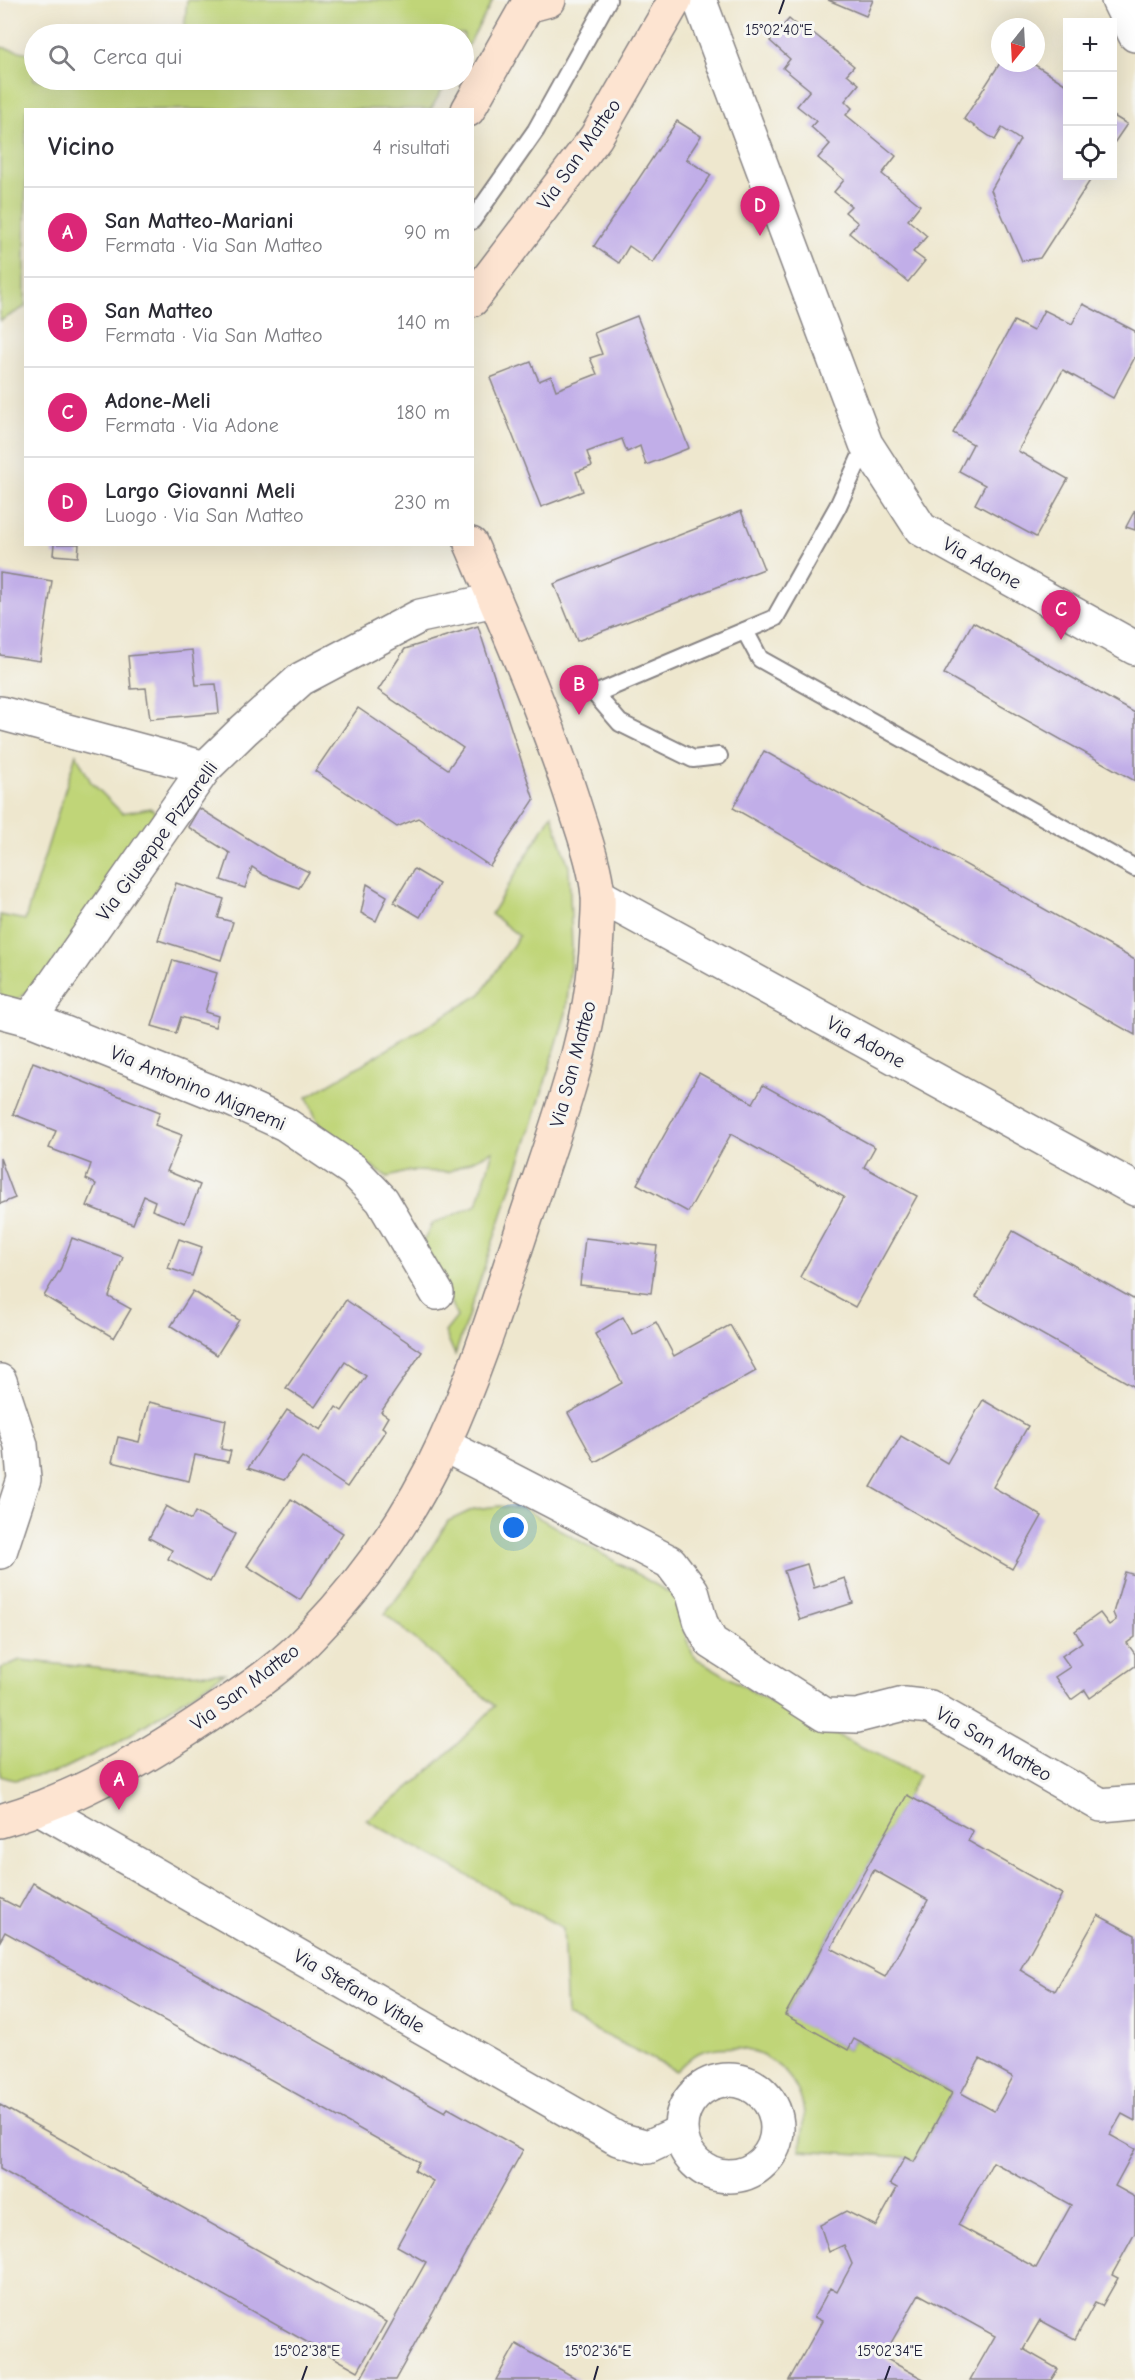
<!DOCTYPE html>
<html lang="it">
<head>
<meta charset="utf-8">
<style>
  :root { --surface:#fff; --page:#f2f2f3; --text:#2b2b33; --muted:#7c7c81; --line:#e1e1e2; --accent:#db2777 }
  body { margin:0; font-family:"Comic Neue",sans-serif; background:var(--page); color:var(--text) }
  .controls { position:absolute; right:18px; top:18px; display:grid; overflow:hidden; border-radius:0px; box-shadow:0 6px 24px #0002 }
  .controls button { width:54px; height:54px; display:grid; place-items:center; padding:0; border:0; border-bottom:2px solid var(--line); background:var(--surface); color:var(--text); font:30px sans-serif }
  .compass { position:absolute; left:991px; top:18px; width:54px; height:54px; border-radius:50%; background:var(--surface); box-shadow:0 6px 24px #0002; rotate:198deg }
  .you { position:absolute; left:514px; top:1528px; width:21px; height:21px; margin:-15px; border:4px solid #fff; border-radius:50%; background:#1a73e8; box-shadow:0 0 0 9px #1a73e833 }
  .badge { display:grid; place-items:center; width:39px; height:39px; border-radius:50%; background:var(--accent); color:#fff; font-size:20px; font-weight:700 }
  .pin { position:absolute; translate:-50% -50px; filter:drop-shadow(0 2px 3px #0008) }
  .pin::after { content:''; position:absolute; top:32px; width:21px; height:18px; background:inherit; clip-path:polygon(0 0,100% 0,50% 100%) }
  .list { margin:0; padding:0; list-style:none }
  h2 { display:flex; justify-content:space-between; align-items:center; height:78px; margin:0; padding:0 24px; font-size:26px }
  h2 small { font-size:20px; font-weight:400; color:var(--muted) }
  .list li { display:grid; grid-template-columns:39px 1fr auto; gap:18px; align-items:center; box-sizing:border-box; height:90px; padding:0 24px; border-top:2px solid var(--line) }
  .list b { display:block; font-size:22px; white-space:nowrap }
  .list p { margin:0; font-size:20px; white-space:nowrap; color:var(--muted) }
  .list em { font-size:20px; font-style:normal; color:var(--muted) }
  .icon { flex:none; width:33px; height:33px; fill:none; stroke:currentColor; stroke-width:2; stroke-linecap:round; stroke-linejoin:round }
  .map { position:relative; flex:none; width:1135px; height:2380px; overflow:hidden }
  .search { position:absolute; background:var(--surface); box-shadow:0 6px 24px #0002; left:24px; top:24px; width:450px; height:66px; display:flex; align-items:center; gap:15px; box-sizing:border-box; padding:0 21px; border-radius:33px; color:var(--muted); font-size:22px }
  .panel { position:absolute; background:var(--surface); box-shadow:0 6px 24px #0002; left:24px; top:108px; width:450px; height:438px; border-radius:0px }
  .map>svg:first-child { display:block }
  .green { fill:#c0d578; stroke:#717c5a; stroke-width:1.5 }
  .building { fill:#c1aee8; fill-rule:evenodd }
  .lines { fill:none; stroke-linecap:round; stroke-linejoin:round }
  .lane-casing { stroke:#888484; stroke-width:20 }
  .street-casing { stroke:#888484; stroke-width:36 }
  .secondary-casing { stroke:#888484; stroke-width:36 }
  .lane { stroke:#fff; stroke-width:16 }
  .street { stroke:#fff; stroke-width:33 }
  .secondary { stroke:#fde4d1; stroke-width:33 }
  .ticks { fill:none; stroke:#22223b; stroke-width:2 }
  .labels { text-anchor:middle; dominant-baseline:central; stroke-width:6; stroke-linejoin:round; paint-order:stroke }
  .street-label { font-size:20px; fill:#22223b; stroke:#f6f6f2 }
  .ticks-label { font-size:15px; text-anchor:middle; fill:#22223b; stroke:#f6f6f2; stroke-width:6; stroke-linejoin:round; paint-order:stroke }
</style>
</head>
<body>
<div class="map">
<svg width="1135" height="2380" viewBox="0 0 1135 2380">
  <rect width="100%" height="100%" fill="#f6f6f2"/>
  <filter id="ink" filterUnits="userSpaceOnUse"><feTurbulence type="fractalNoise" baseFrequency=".0167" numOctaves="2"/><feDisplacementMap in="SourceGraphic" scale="12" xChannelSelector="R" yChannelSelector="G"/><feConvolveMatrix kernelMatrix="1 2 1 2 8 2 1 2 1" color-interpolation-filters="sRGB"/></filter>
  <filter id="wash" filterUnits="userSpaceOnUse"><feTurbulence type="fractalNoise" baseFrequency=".008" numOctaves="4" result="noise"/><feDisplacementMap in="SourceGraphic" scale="24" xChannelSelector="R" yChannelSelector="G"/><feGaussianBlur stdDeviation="1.35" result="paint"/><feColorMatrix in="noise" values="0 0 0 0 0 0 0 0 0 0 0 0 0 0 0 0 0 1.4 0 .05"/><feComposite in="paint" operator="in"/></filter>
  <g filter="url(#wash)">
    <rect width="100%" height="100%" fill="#eee7ce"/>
    <!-- green -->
    <g class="green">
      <path d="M 187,0 L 493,0 L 464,53 L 464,34 L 184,34 Z"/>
      <path d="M 0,47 L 34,54 L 34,80 L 448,80 L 431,109 L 26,110 L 25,307 L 0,321 Z"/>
      <path d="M 76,754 L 91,782 L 122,813 L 150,808 L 157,813 L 38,985 L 16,1000 L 0,997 L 0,915 L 25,920 Z"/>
      <path d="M 552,814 L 569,867 L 572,948 L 566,1013 L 533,1122 L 455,1355 L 445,1332 L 457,1317 L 423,1242 L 432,1224 L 477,1205 L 493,1151 L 448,1172 L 410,1171 L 388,1177 L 355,1157 L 322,1132 L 307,1097 L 481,994 L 519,936 L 491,914 Z"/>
      <path d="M 499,1506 L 524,1509 L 677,1597 L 686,1638 L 694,1657 L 774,1704 L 919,1775 L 785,2014 L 848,2050 L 854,2039 L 952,2093 L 914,2162 L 905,2157 L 800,2150 C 803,2133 807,2116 801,2099 C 787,2057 738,2037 698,2053 C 690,2056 683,2065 676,2071 L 567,2016 L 563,1928 L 366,1820 C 415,1787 454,1748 495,1706 L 385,1614 L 413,1577 L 448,1521 L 474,1509 Z"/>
      <path d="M 20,1660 L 151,1674 L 225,1673 L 117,1743 L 57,1772 L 14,1780 L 0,1776 L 0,1669 Z"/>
    </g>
    <g id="blocks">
      <!-- building -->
      <g class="building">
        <path d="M 828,0 L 873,0 L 866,16 Z"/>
        <path d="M 789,19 L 809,36 L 812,32 L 854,66 L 847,74 L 859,84 L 845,101 L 852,108 L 846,115 L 896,156 L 882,174 L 920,205 L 908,220 L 927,236 L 913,252 L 925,261 L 908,282 L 849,233 L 858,223 L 845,212 L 851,206 L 834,192 L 844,180 L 818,158 L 830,144 L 811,127 L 816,121 L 797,106 L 810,90 L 783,68 L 790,59 L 770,41 Z"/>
        <path d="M 1000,63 L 1032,63 L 1068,86 L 1068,176 L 1093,176 L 1040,258 L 1022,261 L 991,190 L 1020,140 L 1002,128 L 995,140 L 964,119 Z"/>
        <path d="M 1112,115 L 1127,124 L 1112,146 Z"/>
        <path d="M 677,121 L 701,136 L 686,159 L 711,175 L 653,263 L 629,246 L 619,263 L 594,246 Z"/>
        <path d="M 1083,304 L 1135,331 L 1135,357 L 1113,398 L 1063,370 L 1018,451 L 1068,479 L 1036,537 L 975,504 L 985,485 L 959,471 L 973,444 L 953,433 L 1014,321 L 1033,331 L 1044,310 L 1072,324 Z"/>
        <path d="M 637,316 L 689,448 L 646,465 L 640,446 L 627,452 L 622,439 L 587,452 L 592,466 L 576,472 L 583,491 L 541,507 L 490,378 L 531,362 L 539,381 L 551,376 L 556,390 L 597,374 L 590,358 L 602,354 L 594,333 Z"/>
        <path d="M 1135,510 L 1135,530 L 1126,527 Z"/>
        <path d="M 741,511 L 764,569 L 577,641 L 554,584 Z"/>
        <path d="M 54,544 L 79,544 L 78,557 L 53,555 Z"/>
        <path d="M 0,573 L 52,581 L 40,661 L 0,655 Z"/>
        <path d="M 973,622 L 1135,713 L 1135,781 L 944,674 Z"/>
        <path d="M 478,626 L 534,800 L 490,866 L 418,818 L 397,827 L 315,771 L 358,708 L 448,769 L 463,748 L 378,690 L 405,649 Z"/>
        <path d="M 192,650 L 196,685 L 216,684 L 219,713 L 150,719 L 146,688 L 131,689 L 128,656 Z"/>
        <path d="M 764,751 L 1135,960 L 1135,1035 L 733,808 Z"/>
        <path d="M 199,808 L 276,856 L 309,872 L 299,888 L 264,875 L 252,867 L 245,888 L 221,880 L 230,853 L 188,827 Z"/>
        <path d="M 414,869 L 439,884 L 420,917 L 394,902 Z"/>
        <path d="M 176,883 L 224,899 L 218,918 L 233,922 L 221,960 L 158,940 Z"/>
        <path d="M 367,884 L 387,896 L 376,921 L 361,913 Z"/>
        <path d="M 173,960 L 217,973 L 205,1012 L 218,1016 L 215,1027 L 181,1017 L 176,1033 L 152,1026 Z"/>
        <path d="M 33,1062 L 160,1112 L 155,1125 L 182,1135 L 167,1171 L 200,1185 L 185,1223 L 152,1210 L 155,1201 L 144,1196 L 133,1224 L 87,1206 L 96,1184 L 86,1179 L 91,1164 L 49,1148 L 56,1131 L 13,1114 Z"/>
        <path d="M 699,1073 L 753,1103 L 763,1085 L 875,1147 L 864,1167 L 917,1196 L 855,1307 L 800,1277 L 844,1197 L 731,1134 L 688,1212 L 637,1184 Z"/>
        <path d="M 0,1158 L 15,1198 L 0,1204 Z"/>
        <path d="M 1013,1231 L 1135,1300 L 1135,1387 L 976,1297 Z"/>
        <path d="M 72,1238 L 123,1257 L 109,1297 L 131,1309 L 114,1338 L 44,1296 L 61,1268 Z"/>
        <path d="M 585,1238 L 657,1246 L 651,1293 L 580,1285 Z"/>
        <path d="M 179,1239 L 202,1247 L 192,1276 L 168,1268 Z"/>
        <path d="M 193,1291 L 239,1320 L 217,1355 L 171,1326 Z"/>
        <path d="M 346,1300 L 422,1352 L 381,1412 L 388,1417 L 382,1427 L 386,1430 L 347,1487 L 302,1457 L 284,1480 L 248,1468 L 287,1410 L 321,1430 L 336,1407 L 342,1411 L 366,1376 L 345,1362 L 315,1407 L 286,1388 Z"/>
        <path d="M 623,1317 L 633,1335 L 656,1322 L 674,1356 L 730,1325 L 756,1371 L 595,1462 L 568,1413 L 622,1383 L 595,1334 Z"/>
        <path d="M 983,1400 L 1028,1426 L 993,1487 L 1042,1516 L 1012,1569 L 871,1487 L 901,1436 L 947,1463 Z"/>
        <path d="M 149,1402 L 226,1420 L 221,1449 L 231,1451 L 228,1462 L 195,1455 L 189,1481 L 112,1462 L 118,1437 L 139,1442 Z"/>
        <path d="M 291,1499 L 343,1533 L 300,1600 L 247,1566 Z"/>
        <path d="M 166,1506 L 191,1520 L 195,1512 L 235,1534 L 210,1582 L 168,1559 L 172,1550 L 149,1538 Z"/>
        <path d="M 807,1564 L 814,1588 L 845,1578 L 853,1603 L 800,1620 L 784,1571 Z"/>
        <path d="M 1125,1572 L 1135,1575 L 1135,1637 L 1127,1643 L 1135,1654 L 1135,1666 L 1090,1698 L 1085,1690 L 1071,1700 L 1055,1677 L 1070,1667 L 1062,1656 L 1082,1642 L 1075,1631 L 1100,1613 L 1109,1625 L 1116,1620 L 1113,1613 Z"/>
        <path d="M 907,1795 L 973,1831 L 968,1841 L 1062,1894 L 1020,1970 L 1055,1991 L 1098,1915 L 1135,1935 L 1135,2121 L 1122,2114 L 1110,2135 L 1135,2149 L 1115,2186 L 1135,2197 L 1135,2233 L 1112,2275 L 1118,2278 L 1102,2306 L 1095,2303 L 1075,2339 L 1040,2320 L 1023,2349 L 1058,2369 L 1051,2380 L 970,2380 L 995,2336 L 919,2294 L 883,2357 L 925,2380 L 789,2380 L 822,2321 L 814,2317 L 830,2288 L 837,2292 L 852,2264 L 844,2245 L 829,2252 L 820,2225 L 846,2211 L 876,2226 L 897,2188 L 890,2184 L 905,2157 L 914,2162 L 952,2093 L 854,2039 L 848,2050 L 785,2015 ZM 874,1870 L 928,1900 L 885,1977 L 831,1948 ZM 980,2059 L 1013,2077 L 994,2111 L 961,2093 ZM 993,2162 L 1071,2205 L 1036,2268 L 958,2225 Z"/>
        <path d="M 33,1883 L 445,2112 L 448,2108 L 523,2150 L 395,2380 L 360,2380 L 426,2262 L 397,2246 L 433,2181 L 414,2170 L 419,2162 L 5,1932 L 0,1941 L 0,1898 L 19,1908 Z"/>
        <path d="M 0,2105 L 386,2322 L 358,2371 L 0,2169 Z"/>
        <path d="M 516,2344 L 579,2380 L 496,2380 Z"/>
      </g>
    </g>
  </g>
  <g filter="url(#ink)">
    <use href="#blocks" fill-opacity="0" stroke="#888484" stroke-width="1.5"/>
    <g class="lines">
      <!-- lane casing -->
      <g class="lane-casing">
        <g id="lane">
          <path d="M 472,221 L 536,130 L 608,0"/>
          <path d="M 745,631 L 760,659 L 1135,868"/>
          <path d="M 719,756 L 693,759 L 620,723 L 595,694 L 775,618 L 838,506 L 866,444"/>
        </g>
      </g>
      <!-- street casing -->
      <g class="street-casing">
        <g id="street">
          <path d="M 697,0 L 701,4 L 866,444 L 921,529 L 1135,648"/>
          <path d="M 1118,0 L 1135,35"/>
          <path d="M 0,713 L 205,768"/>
          <path d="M 598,895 L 1135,1189"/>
          <path d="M 0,1011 L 30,1019 L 205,768 L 244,730 L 301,679 L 420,616 L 495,600"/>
          <path d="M 30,1019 L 232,1100 L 285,1124 L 353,1170 L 382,1200 L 437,1293"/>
          <path d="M 0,1381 L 21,1445 L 24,1479 L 0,1552"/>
          <path d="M 444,1445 L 670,1562 L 692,1591 L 701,1623 L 711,1642 L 825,1715 L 857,1716 L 904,1704 L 930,1707 L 1101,1805 L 1135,1802"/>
          <path d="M 41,1809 L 618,2139 L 648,2147 L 680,2132"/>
          <circle cx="729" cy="2128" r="48"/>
        </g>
      </g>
      <!-- secondary casing -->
      <g class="secondary-casing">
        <g id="secondary">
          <path d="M 468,110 L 527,6 L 549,0"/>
          <path d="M 472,300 L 596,137 L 675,0"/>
          <path d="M 0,1821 C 80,1798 151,1755 220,1708 C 252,1687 285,1664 311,1636 C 364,1581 411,1515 443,1445 C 480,1365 505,1279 533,1197 C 562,1111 594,1024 597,933 C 597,921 599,907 598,895 C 595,864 583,833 574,804 C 546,716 508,630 471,544"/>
        </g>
      </g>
      <!-- lane -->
      <use href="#lane" class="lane"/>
      <!-- street -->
      <use href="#street" class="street"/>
      <!-- secondary -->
      <use href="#secondary" class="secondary"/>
    </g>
  </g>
  <!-- ticks -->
  <path class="ticks" d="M 779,14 L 784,0M 302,2380 L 307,2366M 594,2380 L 598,2366M 885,2380 L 890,2366"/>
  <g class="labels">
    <!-- street labels -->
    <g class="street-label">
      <text transform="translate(579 154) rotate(-55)">Via San Matteo</text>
      <text transform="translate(982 563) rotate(29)">Via Adone</text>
      <text transform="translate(157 841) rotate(-54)">Via Giuseppe Pizzarelli</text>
      <text transform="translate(866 1042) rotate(29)">Via Adone</text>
      <text transform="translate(573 1064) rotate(-75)">Via San Matteo</text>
      <text transform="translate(198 1088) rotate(23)">Via Antonino Mignemi</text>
      <text transform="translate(245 1687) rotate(-37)">Via San Matteo</text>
      <text transform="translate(994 1744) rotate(30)">Via San Matteo</text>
      <text transform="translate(359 1991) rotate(30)">Via Stefano Vitale</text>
    </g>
  </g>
  <g class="ticks-label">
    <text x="779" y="35">15°02'40"E</text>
    <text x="307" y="2356">15°02'38"E</text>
    <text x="598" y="2356">15°02'36"E</text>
    <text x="890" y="2356">15°02'34"E</text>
  </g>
</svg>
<div class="controls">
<button>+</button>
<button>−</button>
<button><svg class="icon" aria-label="locate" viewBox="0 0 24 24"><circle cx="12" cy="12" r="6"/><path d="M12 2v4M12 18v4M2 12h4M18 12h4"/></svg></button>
</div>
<svg class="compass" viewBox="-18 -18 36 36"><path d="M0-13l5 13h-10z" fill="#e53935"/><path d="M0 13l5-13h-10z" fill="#7c7c81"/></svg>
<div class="you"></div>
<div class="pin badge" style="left:119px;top:1810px">A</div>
<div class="pin badge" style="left:579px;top:715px">B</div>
<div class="pin badge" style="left:1061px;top:640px">C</div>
<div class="pin badge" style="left:760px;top:236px">D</div>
<div class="search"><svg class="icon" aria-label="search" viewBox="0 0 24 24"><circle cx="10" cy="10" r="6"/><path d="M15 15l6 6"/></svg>Cerca qui</div>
<section class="panel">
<h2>Vicino<small>4 risultati</small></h2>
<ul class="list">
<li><span class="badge">A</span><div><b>San Matteo-Mariani</b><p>Fermata · Via San Matteo</p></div><em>90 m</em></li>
<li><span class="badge">B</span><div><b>San Matteo</b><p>Fermata · Via San Matteo</p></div><em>140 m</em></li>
<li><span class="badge">C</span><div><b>Adone-Meli</b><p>Fermata · Via Adone</p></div><em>180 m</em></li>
<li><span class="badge">D</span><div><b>Largo Giovanni Meli</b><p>Luogo · Via San Matteo</p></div><em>230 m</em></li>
</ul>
</section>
</div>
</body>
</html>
